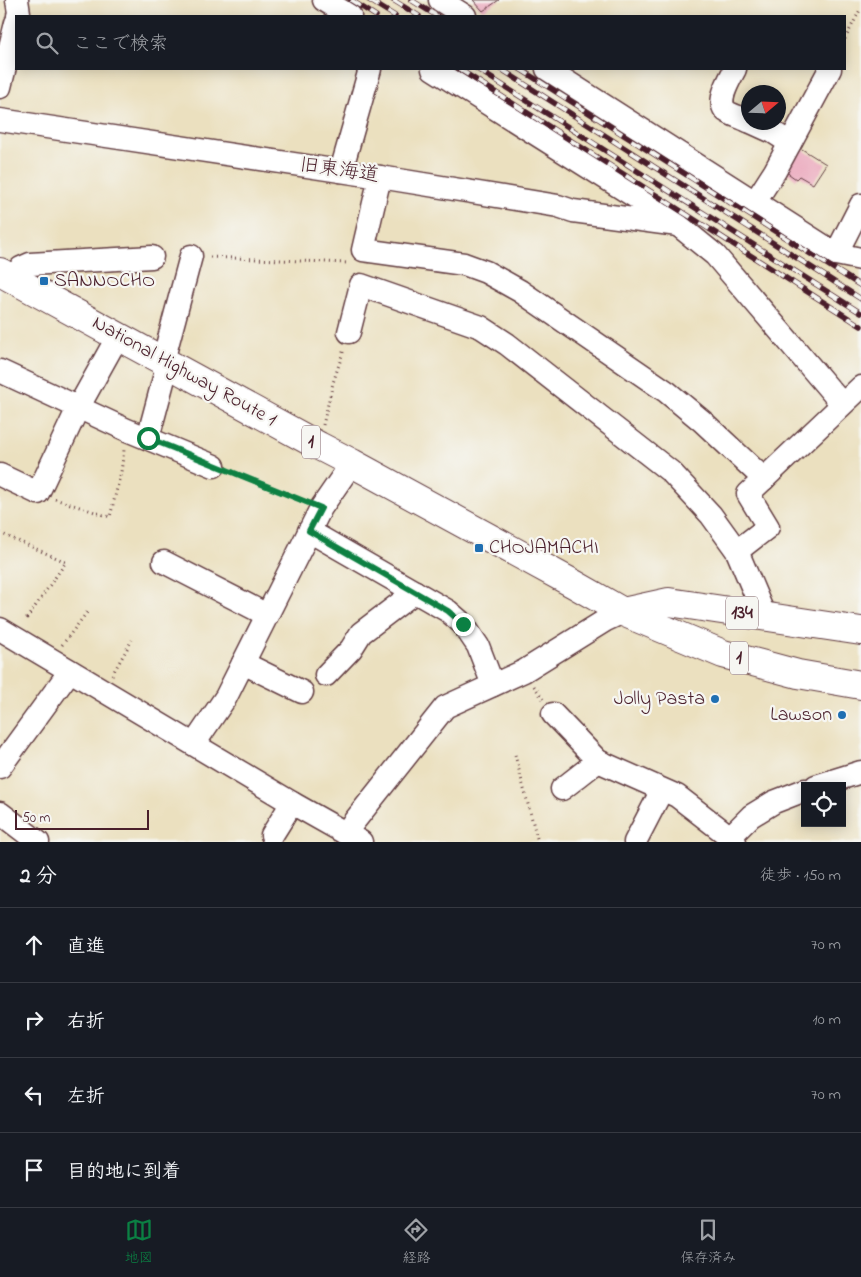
<!DOCTYPE html>
<html lang="ja">
<head>
<meta charset="utf-8">
<style>
  :root { --surface:#171b24; --page:#242831; --text:#f1f3f6; --muted:#9ea1a6; --line:#363941; --accent:#0b8043 }
  body { margin:0; font-family:"Indie Flower","Klee One",sans-serif; background:var(--page); color:var(--text) }
  .controls { position:absolute; right:15px; bottom:15px; display:grid; overflow:hidden; border-radius:0px; box-shadow:0 2px 12px #0003 }
  .controls button { width:45px; height:45px; display:grid; place-items:center; padding:0; border:0; border-bottom:1px solid var(--line); background:var(--surface); color:var(--text); font:25px sans-serif }
  .compass { position:absolute; left:741px; top:85px; width:45px; height:45px; border-radius:50%; background:var(--surface); box-shadow:0 2px 12px #0003; rotate:71deg }
  .scale { position:absolute; left:15px; bottom:12px; width:134px; box-sizing:border-box; padding-left:5px; border:2px solid #4a1f2b; border-top:0; font-size:14px; line-height:18px; white-space:nowrap; color:#4a1f2b; -webkit-text-stroke:4px #f6f6f2; paint-order:stroke }
  .stop { position:absolute; width:15px; height:15px; margin:-11px; border:4px solid #0b8043; border-radius:50%; background:#fff }
  .stop.end { background:#0b8043; border-color:#fff; box-shadow:0 1px 5px #0008 }
  .list { margin:0; padding:0; list-style:none }
  h2 { display:flex; justify-content:space-between; align-items:center; height:65px; margin:0; padding:0 20px; font-size:21px }
  h2 small { font-size:16px; font-weight:400; color:var(--muted) }
  .list li { display:grid; grid-template-columns:32px 1fr auto; gap:15px; align-items:center; box-sizing:border-box; height:75px; padding:0 20px; border-top:1px solid var(--line) }
  .list b { display:block; font-size:19px; white-space:nowrap }
  .list em { font-size:16px; font-style:normal; color:var(--muted) }
  .icon { flex:none; width:28px; height:28px; fill:none; stroke:currentColor; stroke-width:2; stroke-linecap:round; stroke-linejoin:round }
  .map { position:relative; flex:none; width:861px; height:842px; overflow:hidden }
  .search { position:absolute; background:var(--surface); box-shadow:0 2px 12px #0003; left:15px; right:15px; top:15px; height:55px; display:flex; align-items:center; gap:12px; box-sizing:border-box; padding:0 18px; border-radius:0px; color:var(--muted); font-size:19px }
  .sheet { height:365px; background:var(--surface) }
  nav { display:flex; justify-content:space-around; align-items:center; box-sizing:border-box; height:70px; border-top:1px solid var(--line); background:var(--surface); font-size:14px; color:var(--muted) }
  nav a { display:grid; justify-items:center; gap:2px }
  nav .on { color:var(--accent) }
  .map>svg:first-child { display:block }
  .building { fill:#eba6bb }
  .lines { fill:none; stroke-linecap:round; stroke-linejoin:round }
  .minor-casing { stroke:#623c41; stroke-width:25 }
  .highway-casing { stroke:#623c41; stroke-width:30 }
  .path { stroke:#623c41; stroke-width:3; stroke-dasharray:1 4; stroke-linecap:butt }
  .minor { stroke:#fff; stroke-width:22 }
  .highway { stroke:#fff; stroke-width:28 }
  .rail-casing { stroke:#4a1f2b; stroke-width:5.5 }
  .rail { stroke:#f6f6f2; stroke-width:4; stroke-dasharray:11; stroke-linecap:butt }
  .route { stroke:#0b8043; stroke-width:6 }
  .poi-dot { fill:#1f6fb2; stroke:#f6f6f2; stroke-width:2 }
  .labels { text-anchor:middle; dominant-baseline:central; stroke-width:4.5; stroke-linejoin:round; paint-order:stroke }
  .shield { fill:#f6f6f2; stroke:#7e6067; stroke-width:1 }
  .shield-label { font-size:19px; font-weight:bold; fill:#4a1f2b }
  .street-label { font-size:20px; fill:#4a1f2b; stroke:#f6f6f2 }
  .poi-label { font-size:20px; fill:#4a1f2b; stroke:#f6f6f2; text-anchor:start }
</style>
</head>
<body>
<div class="map">
<svg width="861" height="842" viewBox="0 0 861 842">
  <rect width="100%" height="100%" fill="#f6f6f2"/>
  <filter id="ink" filterUnits="userSpaceOnUse"><feTurbulence type="fractalNoise" baseFrequency=".02" numOctaves="2"/><feDisplacementMap in="SourceGraphic" scale="10" xChannelSelector="R" yChannelSelector="G"/><feConvolveMatrix kernelMatrix="1 2 1 2 8 2 1 2 1" color-interpolation-filters="sRGB"/></filter>
  <filter id="wash" filterUnits="userSpaceOnUse"><feTurbulence type="fractalNoise" baseFrequency=".0096" numOctaves="4" result="noise"/><feDisplacementMap in="SourceGraphic" scale="20" xChannelSelector="R" yChannelSelector="G"/><feGaussianBlur stdDeviation="1.12" result="paint"/><feColorMatrix in="noise" values="0 0 0 0 0 0 0 0 0 0 0 0 0 0 0 0 0 1.4 0 .05"/><feComposite in="paint" operator="in"/></filter>
  <g filter="url(#wash)">
    <rect width="100%" height="100%" fill="#ebe0bf"/>
    <g id="blocks">
      <!-- building -->
      <g class="building">
        <path d="M 473,0 L 499,0 L 483,11 Z"/>
        <path d="M 797,146 L 826,164 L 813,184 L 799,176 L 796,179 L 782,169 Z"/>
      </g>
    </g>
  </g>
  <g filter="url(#ink)">
    <use href="#blocks" fill-opacity="0" stroke="#623c41" stroke-width="1"/>
    <g class="lines">
      <!-- minor casing -->
      <g class="minor-casing">
        <g id="minor">
          <path d="M 17,0 L 19,13 L 18,16"/>
          <path d="M 324,0 L 350,16"/>
          <path d="M 440,0 L 465,16"/>
          <path d="M 433,69 L 653,208 L 678,225 L 715,255 L 842,404"/>
          <path d="M 547,69 L 836,254 L 861,259"/>
          <path d="M 735,69 C 730,79 716,101 726,111 C 731,115 743,118 748,121"/>
          <path d="M 0,87 L 16,23"/>
          <path d="M 0,120 L 380,177 L 558,206 L 573,211 L 678,225"/>
          <path d="M 751,122 L 773,132 L 790,143"/>
          <path d="M 341,171 L 370,69"/>
          <path d="M 380,177 L 363,250 L 464,264 L 486,272 L 520,291 L 667,392 L 702,421 L 764,479"/>
          <path d="M 755,202 L 775,171 L 830,69"/>
          <path d="M 836,254 L 861,205"/>
          <path d="M 11,277 L 21,268 L 30,264 L 152,257"/>
          <path d="M 349,332 L 361,285 L 481,327 L 507,344 L 671,472 L 711,515 L 737,551 L 765,617"/>
          <path d="M 163,361 L 191,256"/>
          <path d="M 0,371 L 127,430 L 214,466"/>
          <path d="M 148,438 L 168,363"/>
          <path d="M 0,475 L 38,493 L 78,408 L 118,336"/>
          <path d="M 309,531 L 448,611 L 463,624 L 478,646 L 493,685"/>
          <path d="M 737,551 L 768,527 L 748,494 L 861,387"/>
          <path d="M 164,562 L 267,615"/>
          <path d="M 0,629 L 292,803 L 361,842"/>
          <path d="M 243,663 L 302,692"/>
          <path d="M 326,675 L 351,649 L 361,633 L 415,592"/>
          <path d="M 553,714 L 598,761 L 677,796 L 725,833 L 735,842"/>
          <path d="M 194,744 L 226,697 L 321,508 L 352,463"/>
          <path d="M 0,767 L 70,671"/>
          <path d="M 816,786 L 861,772"/>
          <path d="M 562,789 L 598,761"/>
          <path d="M 0,813 L 38,842"/>
          <path d="M 345,833 L 445,707 L 524,671 L 606,620 L 623,612"/>
          <path d="M 272,835 L 292,803"/>
          <path d="M 730,837 L 751,816 L 774,802 L 805,790"/>
          <path d="M 635,842 L 662,790"/>
        </g>
      </g>
      <!-- highway casing -->
      <g class="highway-casing">
        <g id="highway">
          <path d="M 0,272 L 319,446 L 352,463 L 574,584 L 623,612 L 723,654 L 798,674 L 861,685"/>
          <path d="M 623,612 L 669,602 L 861,631"/>
        </g>
      </g>
      <!-- path -->
      <g class="path">
        <path d="M 845,39 L 861,8"/>
        <path d="M 210,257 L 348,263"/>
        <path d="M 323,425 L 333,383 L 344,349"/>
        <path d="M 231,472 L 304,501"/>
        <path d="M 55,499 L 110,517 L 121,472 L 124,450"/>
        <path d="M 0,533 L 66,562 L 25,621"/>
        <path d="M 62,645 L 88,611"/>
        <path d="M 112,675 L 132,640"/>
        <path d="M 534,686 L 543,699"/>
        <path d="M 515,755 L 538,842"/>
      </g>
      <!-- minor -->
      <use href="#minor" class="minor"/>
      <!-- highway -->
      <use href="#highway" class="highway"/>
      <!-- rail casing -->
      <g class="rail-casing">
        <g id="rail">
          <path d="M 351,0 L 376,16"/>
          <path d="M 369,0 L 395,16"/>
          <path d="M 393,0 L 419,16"/>
          <path d="M 411,0 L 437,16"/>
          <path d="M 459,69 L 861,326"/>
          <path d="M 477,69 L 861,313"/>
          <path d="M 501,69 L 861,299"/>
          <path d="M 520,69 L 861,286"/>
        </g>
      </g>
      <!-- rail -->
      <use href="#rail" class="rail"/>
    </g>
  </g>
  <g class="lines" filter="url(#ink)">
    <!-- route -->
    <path class="route" d="M 148,438 L 321,508 L 309,531 L 448,611 L 463,624"/>
  </g>
  <!-- markers -->
  <g class="poi-dot">
    <rect x="39" y="276" width="10" height="10" rx="2.5"/>
    <rect x="474" y="543" width="10" height="10" rx="2.5"/>
    <circle cx="715" cy="699" r="5"/>
    <circle cx="842" cy="715" r="5"/>
  </g>
  <g class="labels">
    <!-- shield labels -->
    <g class="shield">
      <rect x="302" y="425.5" width="18" height="33" rx="4"/>
      <rect x="726" y="596.5" width="32" height="33" rx="4"/>
      <rect x="730" y="641.5" width="18" height="33" rx="4"/>
    </g>
    <g class="shield-label">
      <text x="311" y="442">1</text>
      <text x="742" y="613">134</text>
      <text x="739" y="658">1</text>
    </g>
    <!-- street labels -->
    <g class="street-label">
      <text transform="translate(339 171) rotate(8)">旧東海道</text>
      <text transform="translate(184 372) rotate(29)">National Highway Route 1</text>
    </g>
    <!-- poi labels -->
    <g class="poi-label">
      <text x="54" y="281">SANNOCHO</text>
      <text x="489" y="548">CHOJAMACHI</text>
      <text x="705" y="699" text-anchor="end">Jolly Pasta</text>
      <text x="832" y="715" text-anchor="end">Lawson</text>
    </g>
  </g>
</svg>
<div class="controls">
<button><svg class="icon" aria-label="locate" viewBox="0 0 24 24"><circle cx="12" cy="12" r="6"/><path d="M12 2v4M12 18v4M2 12h4M18 12h4"/></svg></button>
</div>
<svg class="compass" viewBox="-18 -18 36 36"><path d="M0-13l5 13h-10z" fill="#e53935"/><path d="M0 13l5-13h-10z" fill="#9ea1a6"/></svg>
<div class="scale">50 m</div>
<div class="stop" style="left:148px;top:438px"></div>
<div class="stop end" style="left:463px;top:624px"></div>
<div class="search"><svg class="icon" aria-label="search" viewBox="0 0 24 24"><circle cx="10" cy="10" r="6"/><path d="M15 15l6 6"/></svg>ここで検索</div>
</div>
<section class="sheet">
<h2>2 分<small>徒歩 · 150 m</small></h2>
<ul class="list">
<li><svg class="icon" aria-label="ahead" viewBox="0 0 24 24"><path d="M12 20V5M6 11l6-6 6 6"/></svg><div><b>直進</b></div><em>70 m</em></li>
<li><svg class="icon" aria-label="right" viewBox="0 0 24 24"><path d="M7 20v-9h11M14 6l5 5-5 5"/></svg><div><b>右折</b></div><em>10 m</em></li>
<li><svg class="icon" aria-label="left" viewBox="0 0 24 24"><path d="M17 20v-9H6M10 6l-5 5 5 5"/></svg><div><b>左折</b></div><em>70 m</em></li>
<li><svg class="icon" aria-label="arrive" viewBox="0 0 24 24"><path d="M6 21V4h12l-3 4 3 4H6"/></svg><div><b>目的地に到着</b></div></li>
</ul>
</section>
<nav>
<a class="on"><svg class="icon" aria-label="map" viewBox="0 0 24 24"><path d="M3 6l6-2 6 2 6-2v14l-6 2-6-2-6 2zM9 4v14M15 6v14"/></svg>地図</a>
<a><svg class="icon" aria-label="directions" viewBox="0 0 24 24"><path d="M12 3l9 9-9 9-9-9zM9 14v-3h6M13 9l2 2-2 2"/></svg>経路</a>
<a><svg class="icon" aria-label="saved" viewBox="0 0 24 24"><path d="M7 4h10v16l-5-4-5 4z"/></svg>保存済み</a>
</nav>
</body>
</html>
